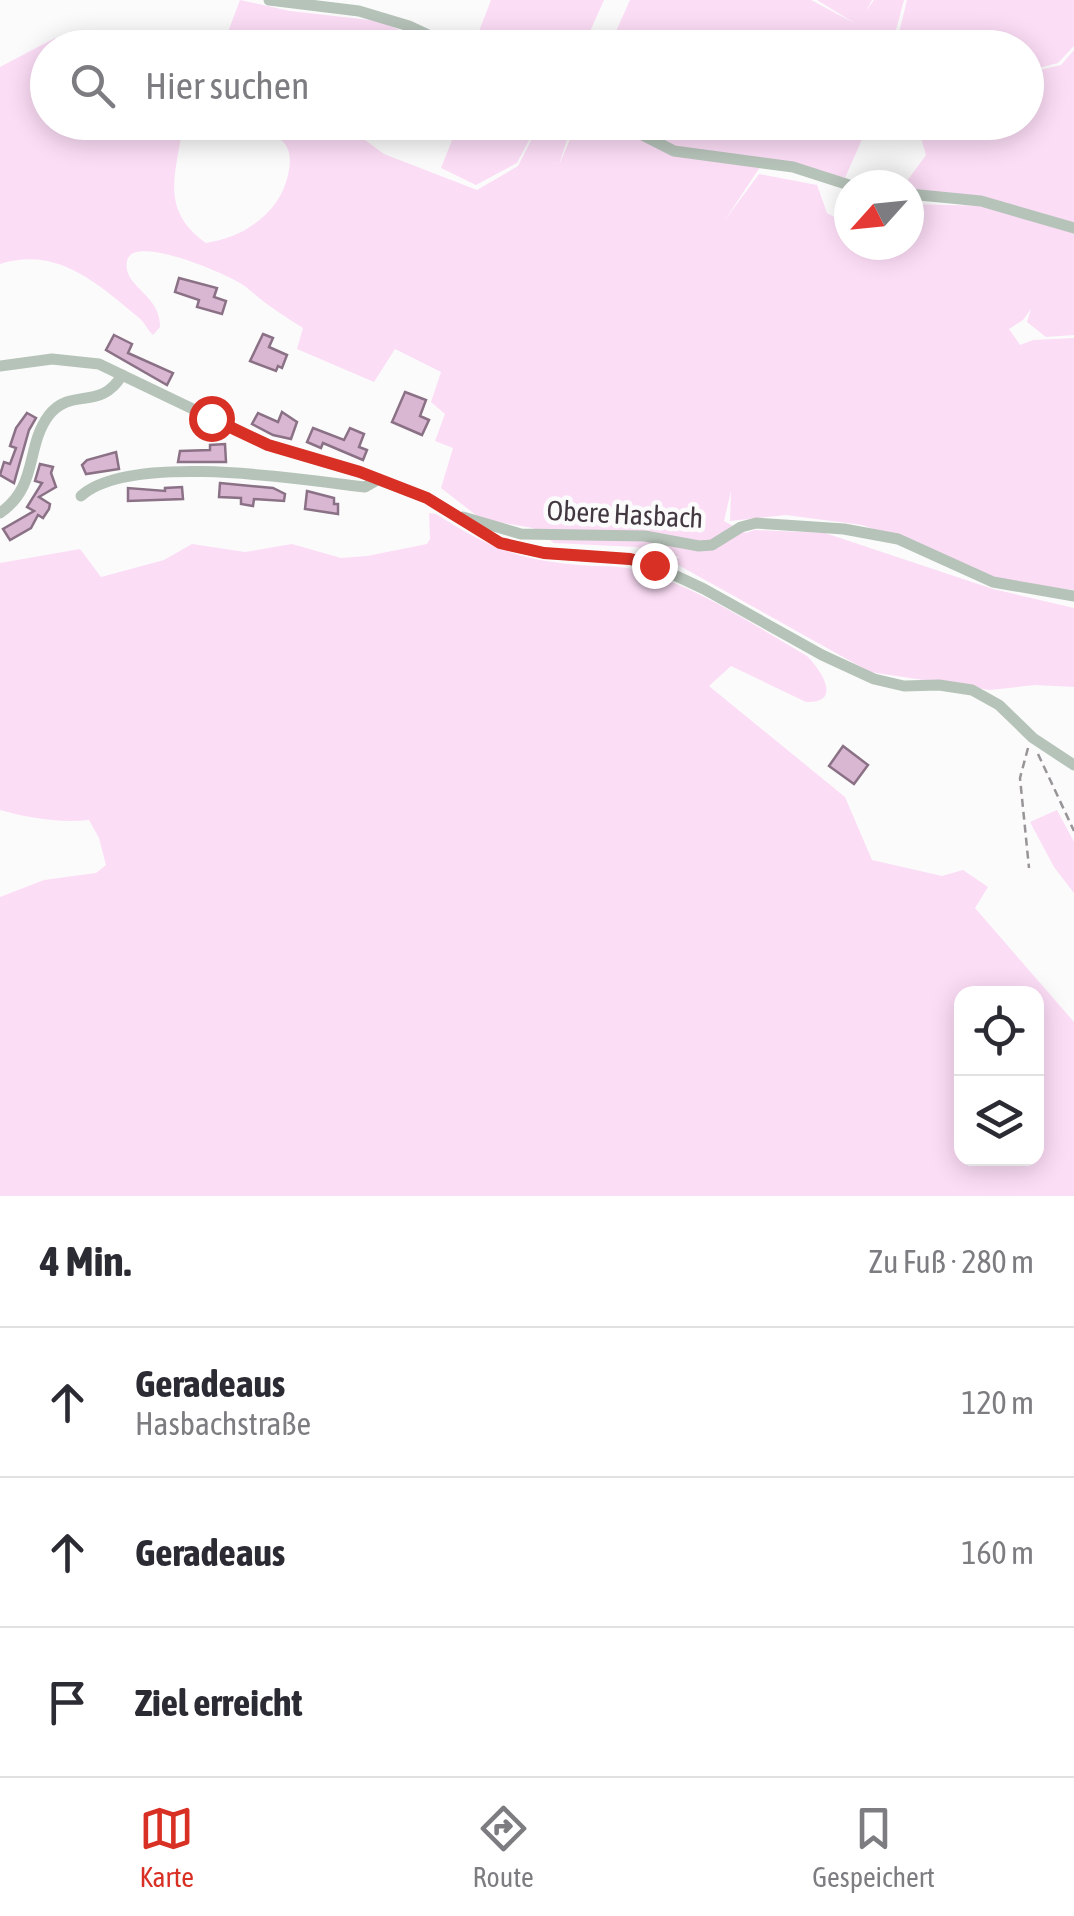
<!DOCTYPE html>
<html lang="de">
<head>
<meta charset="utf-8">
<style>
  :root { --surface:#fff; --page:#f7f7f7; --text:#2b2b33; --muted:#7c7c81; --line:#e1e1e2; --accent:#d93025 }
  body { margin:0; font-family:"Asap Condensed",sans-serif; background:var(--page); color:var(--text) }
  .controls { position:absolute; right:30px; bottom:30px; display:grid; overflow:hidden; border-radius:20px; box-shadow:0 5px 25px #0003 }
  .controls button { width:90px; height:90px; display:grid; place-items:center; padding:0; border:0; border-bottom:2px solid var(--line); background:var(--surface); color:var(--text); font:50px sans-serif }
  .compass { position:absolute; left:834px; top:170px; width:90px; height:90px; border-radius:50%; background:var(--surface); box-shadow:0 5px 25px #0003; rotate:243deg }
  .stop { position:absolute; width:30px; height:30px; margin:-22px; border:8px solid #d93025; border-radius:50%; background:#fff }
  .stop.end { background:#d93025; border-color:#fff; box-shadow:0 2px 10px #0008 }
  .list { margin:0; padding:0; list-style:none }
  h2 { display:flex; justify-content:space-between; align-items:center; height:130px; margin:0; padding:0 40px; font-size:42px }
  h2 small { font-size:32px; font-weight:400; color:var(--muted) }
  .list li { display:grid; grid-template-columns:65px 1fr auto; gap:30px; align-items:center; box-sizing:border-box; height:150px; padding:0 40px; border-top:2px solid var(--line) }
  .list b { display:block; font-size:38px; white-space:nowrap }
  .list p { margin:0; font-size:32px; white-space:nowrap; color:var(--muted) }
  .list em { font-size:32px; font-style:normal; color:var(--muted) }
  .icon { flex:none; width:55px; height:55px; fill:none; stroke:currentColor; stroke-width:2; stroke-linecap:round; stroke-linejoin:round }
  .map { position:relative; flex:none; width:1074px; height:1196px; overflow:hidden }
  .search { position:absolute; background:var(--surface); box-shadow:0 5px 25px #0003; left:30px; right:30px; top:30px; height:110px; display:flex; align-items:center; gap:25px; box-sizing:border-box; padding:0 35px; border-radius:55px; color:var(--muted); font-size:38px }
  .sheet { height:580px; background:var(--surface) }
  nav { display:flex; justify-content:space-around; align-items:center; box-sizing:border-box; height:140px; border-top:2px solid var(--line); background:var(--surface); font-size:28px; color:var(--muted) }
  nav a { display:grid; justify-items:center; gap:5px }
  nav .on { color:var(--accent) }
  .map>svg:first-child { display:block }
  .green { fill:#fcddf6; fill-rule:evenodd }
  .building { fill:#d9b7d3; stroke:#8b7186; stroke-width:2.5 }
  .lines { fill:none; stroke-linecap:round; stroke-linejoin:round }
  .path { stroke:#999498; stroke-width:2.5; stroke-dasharray:8 5; stroke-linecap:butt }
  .minor { stroke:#b6c3b9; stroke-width:11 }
  .route { stroke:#d93025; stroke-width:12 }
  .labels { text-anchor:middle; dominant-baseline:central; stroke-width:9; stroke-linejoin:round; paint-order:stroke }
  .street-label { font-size:28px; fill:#433841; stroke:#fbfbfb }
</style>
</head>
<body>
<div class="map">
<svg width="1074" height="1196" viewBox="0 0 1074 1196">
  <rect width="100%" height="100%" fill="#fbfbfb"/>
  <!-- green -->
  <g class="green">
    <path d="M 240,0 L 290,11 L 379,21 L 427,42 L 425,48 L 222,48 Z"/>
    <path d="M 491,0 L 604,0 L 583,47 L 473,47 Z"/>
    <path d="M 630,0 L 811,0 L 856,24 L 817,0 L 872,0 L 866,11 L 874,0 L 904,0 L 892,45 L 897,47 L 609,47 Z"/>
    <path d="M 907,0 L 1074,0 L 1074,46 L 1058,63 L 1027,71 L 1026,48 L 896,45 Z"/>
    <path d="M 55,38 L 65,47 L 48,48 L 48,122 L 176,122 L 183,125 C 176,175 159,209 206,243 C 243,238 280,213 288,175 C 290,165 292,154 285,144 C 277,133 255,128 242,123 L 342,123 L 384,154 L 477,190 L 518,166 L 540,123 L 572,123 L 559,165 L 577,123 L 879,122 L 867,128 L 845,178 L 764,161 L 725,220 L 759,174 L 817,185 L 827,213 L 849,225 L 849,245 L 909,245 L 909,204 L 990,206 L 909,189 L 909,185 L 904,185 L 926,155 L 917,124 L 913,123 L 1026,122 L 1027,73 L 1061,65 L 1074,50 L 1074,335 L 1046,337 L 1027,322 L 1031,309 L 1023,320 L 1009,329 L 1020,345 L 1033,340 L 1074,338 L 1074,590 L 996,581 L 916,544 L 862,525 L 786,515 L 730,521 L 731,491 L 724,521 L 746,533 L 754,530 L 825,533 L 993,589 L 1074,608 L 1074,687 L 1035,685 L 990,690 L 870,672 L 671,561 L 680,557 L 636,547 L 554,543 L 533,528 L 481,519 L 441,488 L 453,448 L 435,441 L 445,414 L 431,402 L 441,372 L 395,349 L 374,382 L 297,349 L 303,328 C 282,315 264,303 246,287 C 233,276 132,232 127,261 C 122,287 161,294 160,327 L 153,335 C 147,330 145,322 138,317 C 97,283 57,246 0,264 L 0,67 Z"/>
    <path d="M 459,123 L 459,122 L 538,123 L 517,163 L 476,185 L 441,168 Z"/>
    <path d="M 429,513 L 436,514 C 488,547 517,560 579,565 C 598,567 615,565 633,569 C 695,585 752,624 807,656 C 820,669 844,703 806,702 L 731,666 L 709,686 L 845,797 L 872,860 L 942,876 L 963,870 L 988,887 L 975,908 L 1074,1022 L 1074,1196 L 0,1196 L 0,897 L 44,880 L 96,873 L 106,865 L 99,838 L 89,820 C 58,823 29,818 0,810 L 0,563 L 80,549 L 101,577 L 164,560 L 192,544 L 245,552 L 292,544 L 341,558 L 367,556 L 427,544 L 430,539 ZM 962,994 L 1036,994 L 1036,1158 L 962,1158 Z"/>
    <path d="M 1057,810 L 1074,842 L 1074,893 L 1054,867 L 1030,822 Z"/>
  </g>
  <!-- building -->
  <g class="building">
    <path d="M 179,278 L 217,288 L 214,297 L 226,301 L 222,314 L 197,307 L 199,300 L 175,292 Z"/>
    <path d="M 263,334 L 273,338 L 269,347 L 287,355 L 282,368 L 278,366 L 276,371 L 250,361 Z"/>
    <path d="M 114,335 L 132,344 L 128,353 L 173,373 L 167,385 L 106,350 Z"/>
    <path d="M 405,392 L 426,400 L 420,416 L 429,420 L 422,435 L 392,422 Z"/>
    <path d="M 282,412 L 297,422 L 291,439 L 273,435 L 252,424 L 258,413 L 278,422 Z"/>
    <path d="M 27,413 L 36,418 L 29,430 L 14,483 L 0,475 L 4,462 L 10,464 L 16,448 L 10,446 L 16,428 Z"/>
    <path d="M 313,428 L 344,440 L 350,428 L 364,434 L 359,447 L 367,450 L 363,460 L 323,443 L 321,448 L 307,442 Z"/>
    <path d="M 225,444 L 226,462 L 178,462 L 180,451 L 210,450 L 210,445 Z"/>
    <path d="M 116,452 L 119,469 L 86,474 L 82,465 L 87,460 Z"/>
    <path d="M 40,464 L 53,467 L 51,473 L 56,487 L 39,497 L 50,504 L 49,509 L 43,518 L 38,515 L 31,528 L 10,540 L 3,529 L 34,511 L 27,507 L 42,483 L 35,481 Z"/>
    <path d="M 220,483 L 273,488 L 285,494 L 284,501 L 254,499 L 253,506 L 241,504 L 241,498 L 219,497 Z"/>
    <path d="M 182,487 L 183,499 L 128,501 L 128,488 L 165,491 L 165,488 Z"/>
    <path d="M 307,491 L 334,498 L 334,504 L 338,504 L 338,514 L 305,509 Z"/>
    <path d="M 843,746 L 868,765 L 854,784 L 829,766 Z"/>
  </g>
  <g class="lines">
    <!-- path -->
    <g class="path">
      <path d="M 1028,748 L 1020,778 L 1029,868"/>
      <path d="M 1038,754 L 1074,831"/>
    </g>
    <!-- minor -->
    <g class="minor">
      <path d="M 269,0 L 359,11 L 409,26 L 456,48"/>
      <path d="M 617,122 L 674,151 L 793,167 L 849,185"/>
      <path d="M 909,194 L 981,201 L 1074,228"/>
      <path d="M 0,366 L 52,359 L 99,364 L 268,445 L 359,472 L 427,498 L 500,543 L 543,553 L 630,559 L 653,565 L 704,589 L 822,655 L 874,679 L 904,686 L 939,685 L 972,690 L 999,705 L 1033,738 L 1074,765"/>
      <path d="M 81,496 C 128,453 294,478 356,486 L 365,487 L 379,479"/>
      <path d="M 0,513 C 39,486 25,447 49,415 C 73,386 100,412 122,375"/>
      <path d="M 463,517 L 521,534 L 645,536 L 699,546 L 712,545 L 741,527 L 756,523 L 844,529 L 898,539 L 993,582 L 1074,596"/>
    </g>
  </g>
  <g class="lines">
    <!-- route -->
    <path class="route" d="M 211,418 L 268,445 L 360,472 L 427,498 L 500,543 L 544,553 L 630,559 L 654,565"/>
  </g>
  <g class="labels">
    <!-- street labels -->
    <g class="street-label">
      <text transform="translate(625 514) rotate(3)">Obere Hasbach</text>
    </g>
  </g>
</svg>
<div class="controls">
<button><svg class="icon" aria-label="locate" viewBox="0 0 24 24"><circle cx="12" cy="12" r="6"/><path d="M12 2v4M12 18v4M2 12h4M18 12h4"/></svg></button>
<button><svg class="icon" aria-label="layers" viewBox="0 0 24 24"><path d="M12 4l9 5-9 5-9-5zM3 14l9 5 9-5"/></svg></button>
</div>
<svg class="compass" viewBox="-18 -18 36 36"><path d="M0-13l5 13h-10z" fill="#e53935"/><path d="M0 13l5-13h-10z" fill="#7c7c81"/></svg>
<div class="stop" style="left:211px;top:418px"></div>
<div class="stop end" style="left:654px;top:565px"></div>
<div class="search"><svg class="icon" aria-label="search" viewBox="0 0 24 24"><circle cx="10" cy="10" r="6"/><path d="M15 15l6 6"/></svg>Hier suchen</div>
</div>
<section class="sheet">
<h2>4 Min.<small>Zu Fuß · 280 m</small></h2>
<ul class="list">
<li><svg class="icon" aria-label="ahead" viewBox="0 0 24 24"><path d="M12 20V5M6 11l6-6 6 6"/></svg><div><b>Geradeaus</b><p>Hasbachstraße</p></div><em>120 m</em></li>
<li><svg class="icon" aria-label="ahead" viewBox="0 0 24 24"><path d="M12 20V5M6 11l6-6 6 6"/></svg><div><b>Geradeaus</b></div><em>160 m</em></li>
<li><svg class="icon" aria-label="arrive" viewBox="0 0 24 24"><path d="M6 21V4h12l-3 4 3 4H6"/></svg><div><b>Ziel erreicht</b></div></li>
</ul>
</section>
<nav>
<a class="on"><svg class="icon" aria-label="map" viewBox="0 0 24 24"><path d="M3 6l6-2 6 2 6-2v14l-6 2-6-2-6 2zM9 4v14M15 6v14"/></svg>Karte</a>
<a><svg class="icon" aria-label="directions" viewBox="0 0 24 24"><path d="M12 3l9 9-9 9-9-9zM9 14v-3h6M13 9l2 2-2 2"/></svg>Route</a>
<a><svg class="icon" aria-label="saved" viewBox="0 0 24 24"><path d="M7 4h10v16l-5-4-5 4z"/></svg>Gespeichert</a>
</nav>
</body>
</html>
